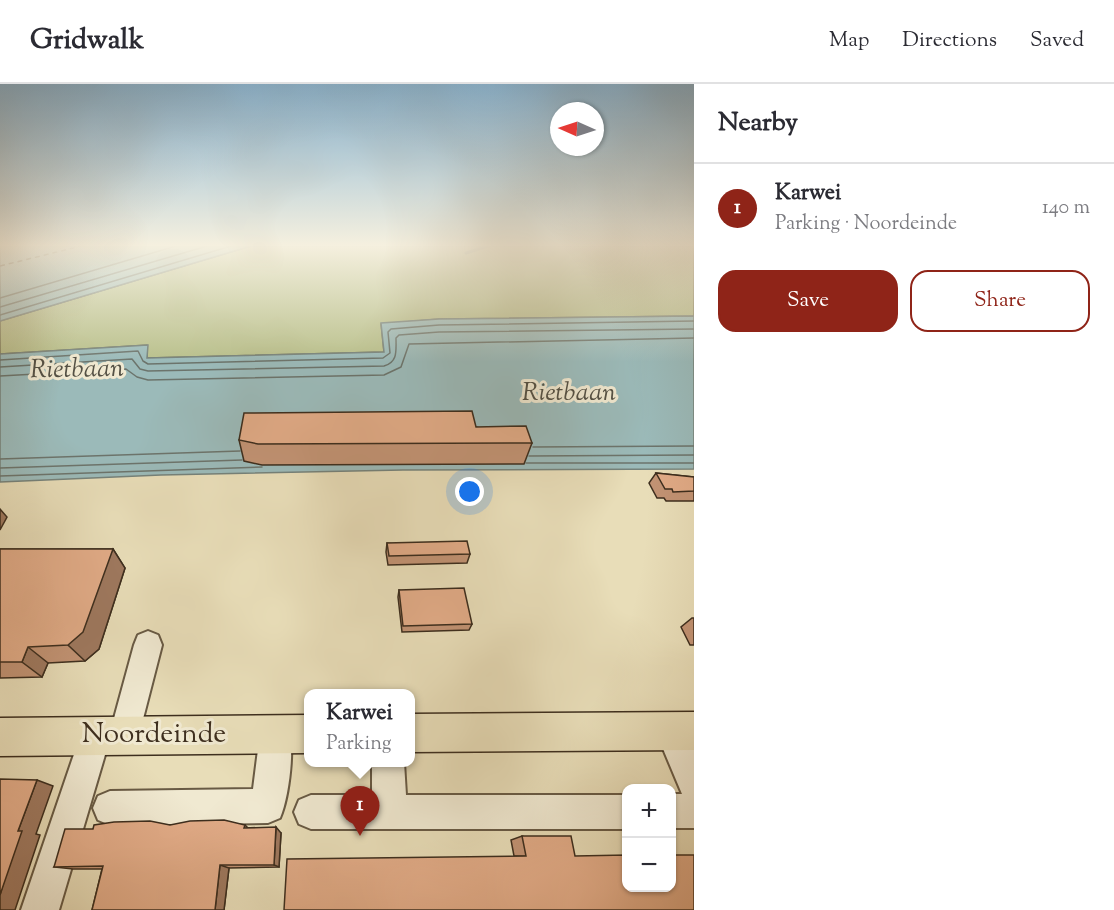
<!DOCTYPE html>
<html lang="en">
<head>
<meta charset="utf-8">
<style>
  :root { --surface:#fff; --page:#f2f2f3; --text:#2b2b33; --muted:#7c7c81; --line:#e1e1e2; --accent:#8f2418 }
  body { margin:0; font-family:"Sorts Mill Goudy",serif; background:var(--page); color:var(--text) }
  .controls { position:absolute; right:18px; bottom:18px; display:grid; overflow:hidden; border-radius:12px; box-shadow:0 2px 4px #0004 }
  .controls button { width:54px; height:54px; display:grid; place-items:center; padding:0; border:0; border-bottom:2px solid var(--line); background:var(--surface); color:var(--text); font:30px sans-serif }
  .compass { position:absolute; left:550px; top:18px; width:54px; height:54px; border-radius:50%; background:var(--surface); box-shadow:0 2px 4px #0004; rotate:273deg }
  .you { position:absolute; left:470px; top:408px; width:21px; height:21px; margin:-15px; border:4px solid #fff; border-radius:50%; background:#1a73e8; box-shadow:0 0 0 9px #1a73e833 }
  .badge { display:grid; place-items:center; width:39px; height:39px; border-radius:50%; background:var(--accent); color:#fff; font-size:20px; font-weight:700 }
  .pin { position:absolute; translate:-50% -50px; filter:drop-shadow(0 2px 3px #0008) }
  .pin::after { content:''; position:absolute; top:32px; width:21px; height:18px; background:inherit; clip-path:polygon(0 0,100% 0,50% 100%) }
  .popup { position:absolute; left:304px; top:605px; width:111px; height:78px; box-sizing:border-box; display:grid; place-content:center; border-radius:12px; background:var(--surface); filter:drop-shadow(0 2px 4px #0005); font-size:20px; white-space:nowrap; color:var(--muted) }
  .popup b { font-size:22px; color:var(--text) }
  .popup::after { content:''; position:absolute; left:50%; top:100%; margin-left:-12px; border:12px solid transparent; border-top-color:var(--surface) }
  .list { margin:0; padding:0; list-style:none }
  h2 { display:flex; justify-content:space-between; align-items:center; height:78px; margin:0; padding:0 24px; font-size:26px }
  h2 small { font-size:20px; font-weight:400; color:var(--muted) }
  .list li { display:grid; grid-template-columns:39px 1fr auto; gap:18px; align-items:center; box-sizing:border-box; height:90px; padding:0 24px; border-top:2px solid var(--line) }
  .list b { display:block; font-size:22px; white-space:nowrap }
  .list p { margin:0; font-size:20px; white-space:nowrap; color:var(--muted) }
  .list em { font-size:20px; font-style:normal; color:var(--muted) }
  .actions { display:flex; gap:12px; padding:18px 24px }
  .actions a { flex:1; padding:14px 0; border:2px solid var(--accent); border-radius:18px; text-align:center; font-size:21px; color:var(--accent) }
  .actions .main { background:var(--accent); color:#fff }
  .map { position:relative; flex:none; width:694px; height:826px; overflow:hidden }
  header { display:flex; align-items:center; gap:36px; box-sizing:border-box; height:84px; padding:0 30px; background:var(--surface); border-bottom:2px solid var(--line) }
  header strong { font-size:28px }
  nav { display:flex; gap:33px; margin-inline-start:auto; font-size:21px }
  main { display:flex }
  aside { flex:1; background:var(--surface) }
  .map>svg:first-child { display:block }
  .green { fill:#b9c08c; stroke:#7b7755; stroke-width:1.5 }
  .water { fill:#9bbab9; stroke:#75827b; stroke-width:1.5 }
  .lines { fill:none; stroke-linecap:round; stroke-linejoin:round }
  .shore { stroke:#6c746c; stroke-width:1.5 }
  .stream { stroke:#75827b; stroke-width:3 }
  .ferry { stroke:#545145; stroke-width:1.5; stroke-dasharray:5 4; stroke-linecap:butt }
  .minor-casing { stroke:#685a44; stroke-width:4 }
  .major-casing { stroke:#3d2e1e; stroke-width:3 }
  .minor { fill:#f0e9d1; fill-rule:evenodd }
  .major { fill:#e8ddb8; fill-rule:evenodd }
  .wall { fill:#c29374; stroke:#3d2e1e; stroke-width:1.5 }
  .shaded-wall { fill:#9e785e; stroke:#3d2e1e; stroke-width:1.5 }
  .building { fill:#e1ab87; stroke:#3d2e1e; stroke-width:1.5 }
  .labels { text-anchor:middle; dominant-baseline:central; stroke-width:6; stroke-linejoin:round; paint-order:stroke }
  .water-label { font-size:26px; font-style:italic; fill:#545145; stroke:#f0e9d1 }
  .near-street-label { font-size:28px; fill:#3d2e1e; stroke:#f0e9d1 }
</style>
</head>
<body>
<header>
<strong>Gridwalk</strong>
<nav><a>Map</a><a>Directions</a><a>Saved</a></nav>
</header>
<main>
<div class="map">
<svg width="694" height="826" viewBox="0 0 694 826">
  <rect width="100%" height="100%" fill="#e8ddb8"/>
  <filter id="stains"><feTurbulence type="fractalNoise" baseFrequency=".00333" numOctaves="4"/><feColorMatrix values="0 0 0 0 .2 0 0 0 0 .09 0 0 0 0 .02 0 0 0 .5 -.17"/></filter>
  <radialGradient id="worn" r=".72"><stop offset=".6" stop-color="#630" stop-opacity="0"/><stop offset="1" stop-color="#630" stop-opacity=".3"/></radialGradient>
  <!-- green -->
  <path class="green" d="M 251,162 L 694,162 L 694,232 L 439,235 L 381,240 L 384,268 L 147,274 L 147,261 L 0,270 L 0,237 Z"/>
  <!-- water -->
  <g class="water">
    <path d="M 0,162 L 251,162 L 0,237 Z"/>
    <path d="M 694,232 L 694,385 L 403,386 L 161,391 L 0,398 L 0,270 L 148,261 L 147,274 L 384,268 L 381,239 L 439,235 Z"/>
  </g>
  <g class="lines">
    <!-- shore -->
    <g class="shore">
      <path d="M 0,214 L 176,162"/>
      <path d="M 0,223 L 207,162"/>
      <path d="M 0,231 L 231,162"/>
      <path d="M 0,276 L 138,267 L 143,277 L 148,280 L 383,274 L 390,269 L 388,248 L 391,245 L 439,241 L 694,237"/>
      <path d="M 0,283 L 132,275 L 140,285 L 148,287 L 384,282 C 398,278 396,267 396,254 L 399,251 L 439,248 L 694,245"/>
      <path d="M 0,292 L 126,285 L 137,293 L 148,296 L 384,291 L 401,283 L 409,260 L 694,254"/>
      <path d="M 533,363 L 694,362"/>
      <path d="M 529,372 L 694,371"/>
      <path d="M 0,375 L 240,367"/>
      <path d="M 526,379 L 694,379"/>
      <path d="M 0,384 L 242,376"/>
      <path d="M 0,392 L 262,383"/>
    </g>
    <!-- stream -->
    <path class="stream" d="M 466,169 L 488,162"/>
    <!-- ferry -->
    <path class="ferry" d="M 0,182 L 81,162"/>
    <!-- minor casing -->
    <g class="minor-casing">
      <g id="minor">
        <path d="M 148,547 L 158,551 L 162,561 L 136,662 L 125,667 L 114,662 L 110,654 L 59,826 L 21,826 L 84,641 L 95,636 L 106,641 L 110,649 L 134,561 L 138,551 Z"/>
        <path d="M 672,632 L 683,637 L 694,660 L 694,744 L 672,744 L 672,710 L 682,710 L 656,648 L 661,637 Z"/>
        <path d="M 276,634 L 287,639 C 296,659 289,713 280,734 L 268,739 L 110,741 L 98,736 L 93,724 L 98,712 L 110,707 L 253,705 L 260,650 L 265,639 Z"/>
        <path d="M 372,678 L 404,678 L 406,711 L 626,711 L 626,745 L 311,745 L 299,740 L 294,728 L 299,716 L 311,711 L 372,711 Z"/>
      </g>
    </g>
    <!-- major casing -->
    <g class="major-casing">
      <g id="major">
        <path d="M 694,628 L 694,666 L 411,668 L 411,630 Z"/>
        <path d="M 309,631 L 309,669 L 0,672 L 0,634 Z"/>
      </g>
    </g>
    <!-- minor -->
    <use href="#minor" class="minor"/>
    <!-- major -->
    <use href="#major" class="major"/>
  </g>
  <!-- wall -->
  <g class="wall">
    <path d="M 476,343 L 532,359 L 524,380 L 262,381 L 244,377 L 239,356 Z"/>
    <path d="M 656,389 L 694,393 L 694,417 L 666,417 L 664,414 L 657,414 L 649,399 Z"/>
    <path d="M 387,459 L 470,470 L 467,479 L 388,481 L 386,468 Z"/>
    <path d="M 0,465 L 113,465 L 125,484 L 99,565 L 85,577 L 48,579 L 42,593 L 0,594 Z"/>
    <path d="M 399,506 L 472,540 L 469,546 L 402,548 L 398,513 Z"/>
    <path d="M 692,534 L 694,534 L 694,561 L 690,561 L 681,543 Z"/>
    <path d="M 170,741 L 245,741 L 248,744 L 281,749 L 279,783 L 229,784 L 224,826 L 92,826 L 102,785 L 73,785 L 54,783 L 93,745 Z"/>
    <path d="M 522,752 L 575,772 L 514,772 L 511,756 Z"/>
  </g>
  <!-- shaded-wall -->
  <g class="shaded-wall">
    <path d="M 0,425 L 7,433 L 0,446 Z"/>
    <path d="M 113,465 L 125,484 L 99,565 L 85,577 L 68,561 Z"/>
    <path d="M 28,563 L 48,579 L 42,593 L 22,578 Z"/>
    <path d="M 37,696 L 53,702 L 36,750 L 40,751 L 15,826 L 0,826 L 0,811 L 18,747 Z"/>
    <path d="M 276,743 L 281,749 L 279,783 L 274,781 Z"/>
    <path d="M 220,781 L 229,784 L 224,826 L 215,826 Z"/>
  </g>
  <!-- building -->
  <g class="building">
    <path d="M 472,327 L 476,343 L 526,342 L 532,359 L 258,360 L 239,356 L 244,329 Z"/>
    <path d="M 656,389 L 694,393 L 694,407 L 673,408 L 672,405 L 665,405 Z"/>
    <path d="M 467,457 L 470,470 L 389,472 L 387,459 Z"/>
    <path d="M 0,465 L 113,465 L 83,548 L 68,561 L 28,563 L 22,578 L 0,578 Z"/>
    <path d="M 464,504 L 472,540 L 403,542 L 399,506 Z"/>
    <path d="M 0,695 L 37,696 L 18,747 L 22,747 L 0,811 Z"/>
    <path d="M 224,736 L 245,741 L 244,744 L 276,743 L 274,781 L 220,781 L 215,826 L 92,826 L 103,782 L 54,783 L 65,745 L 93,745 L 94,741 L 114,738 L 150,737 L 170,741 L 190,737 Z"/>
    <path d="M 522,752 L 571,752 L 575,772 L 627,771 L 627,804 L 672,804 L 672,771 L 694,771 L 694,826 L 284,826 L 287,775 L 526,772 Z"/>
  </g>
  <!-- sky -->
  <linearGradient id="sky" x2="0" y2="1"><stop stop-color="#89b6d5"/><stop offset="0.58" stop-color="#f5f0df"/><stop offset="1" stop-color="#f5f0df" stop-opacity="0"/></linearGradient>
  <rect width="694" height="278" fill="url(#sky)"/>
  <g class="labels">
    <!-- water labels -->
    <g class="water-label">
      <text transform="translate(77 286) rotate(-1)">Rietbaan</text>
      <text x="569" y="309">Rietbaan</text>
    </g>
    <!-- near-street labels -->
    <g class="near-street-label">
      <text x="154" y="651">Noordeinde</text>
    </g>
  </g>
  <rect width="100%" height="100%" filter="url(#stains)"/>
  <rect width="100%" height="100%" fill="url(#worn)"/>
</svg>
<div class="controls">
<button>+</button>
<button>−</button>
</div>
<svg class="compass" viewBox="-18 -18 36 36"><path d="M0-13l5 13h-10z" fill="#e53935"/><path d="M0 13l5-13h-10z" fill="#7c7c81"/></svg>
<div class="you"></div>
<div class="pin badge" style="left:360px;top:752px">1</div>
<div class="popup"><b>Karwei</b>Parking</div>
</div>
<aside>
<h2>Nearby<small></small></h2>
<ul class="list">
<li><span class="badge">1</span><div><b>Karwei</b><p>Parking · Noordeinde</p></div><em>140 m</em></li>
</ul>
<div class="actions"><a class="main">Save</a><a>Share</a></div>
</aside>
</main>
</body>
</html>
